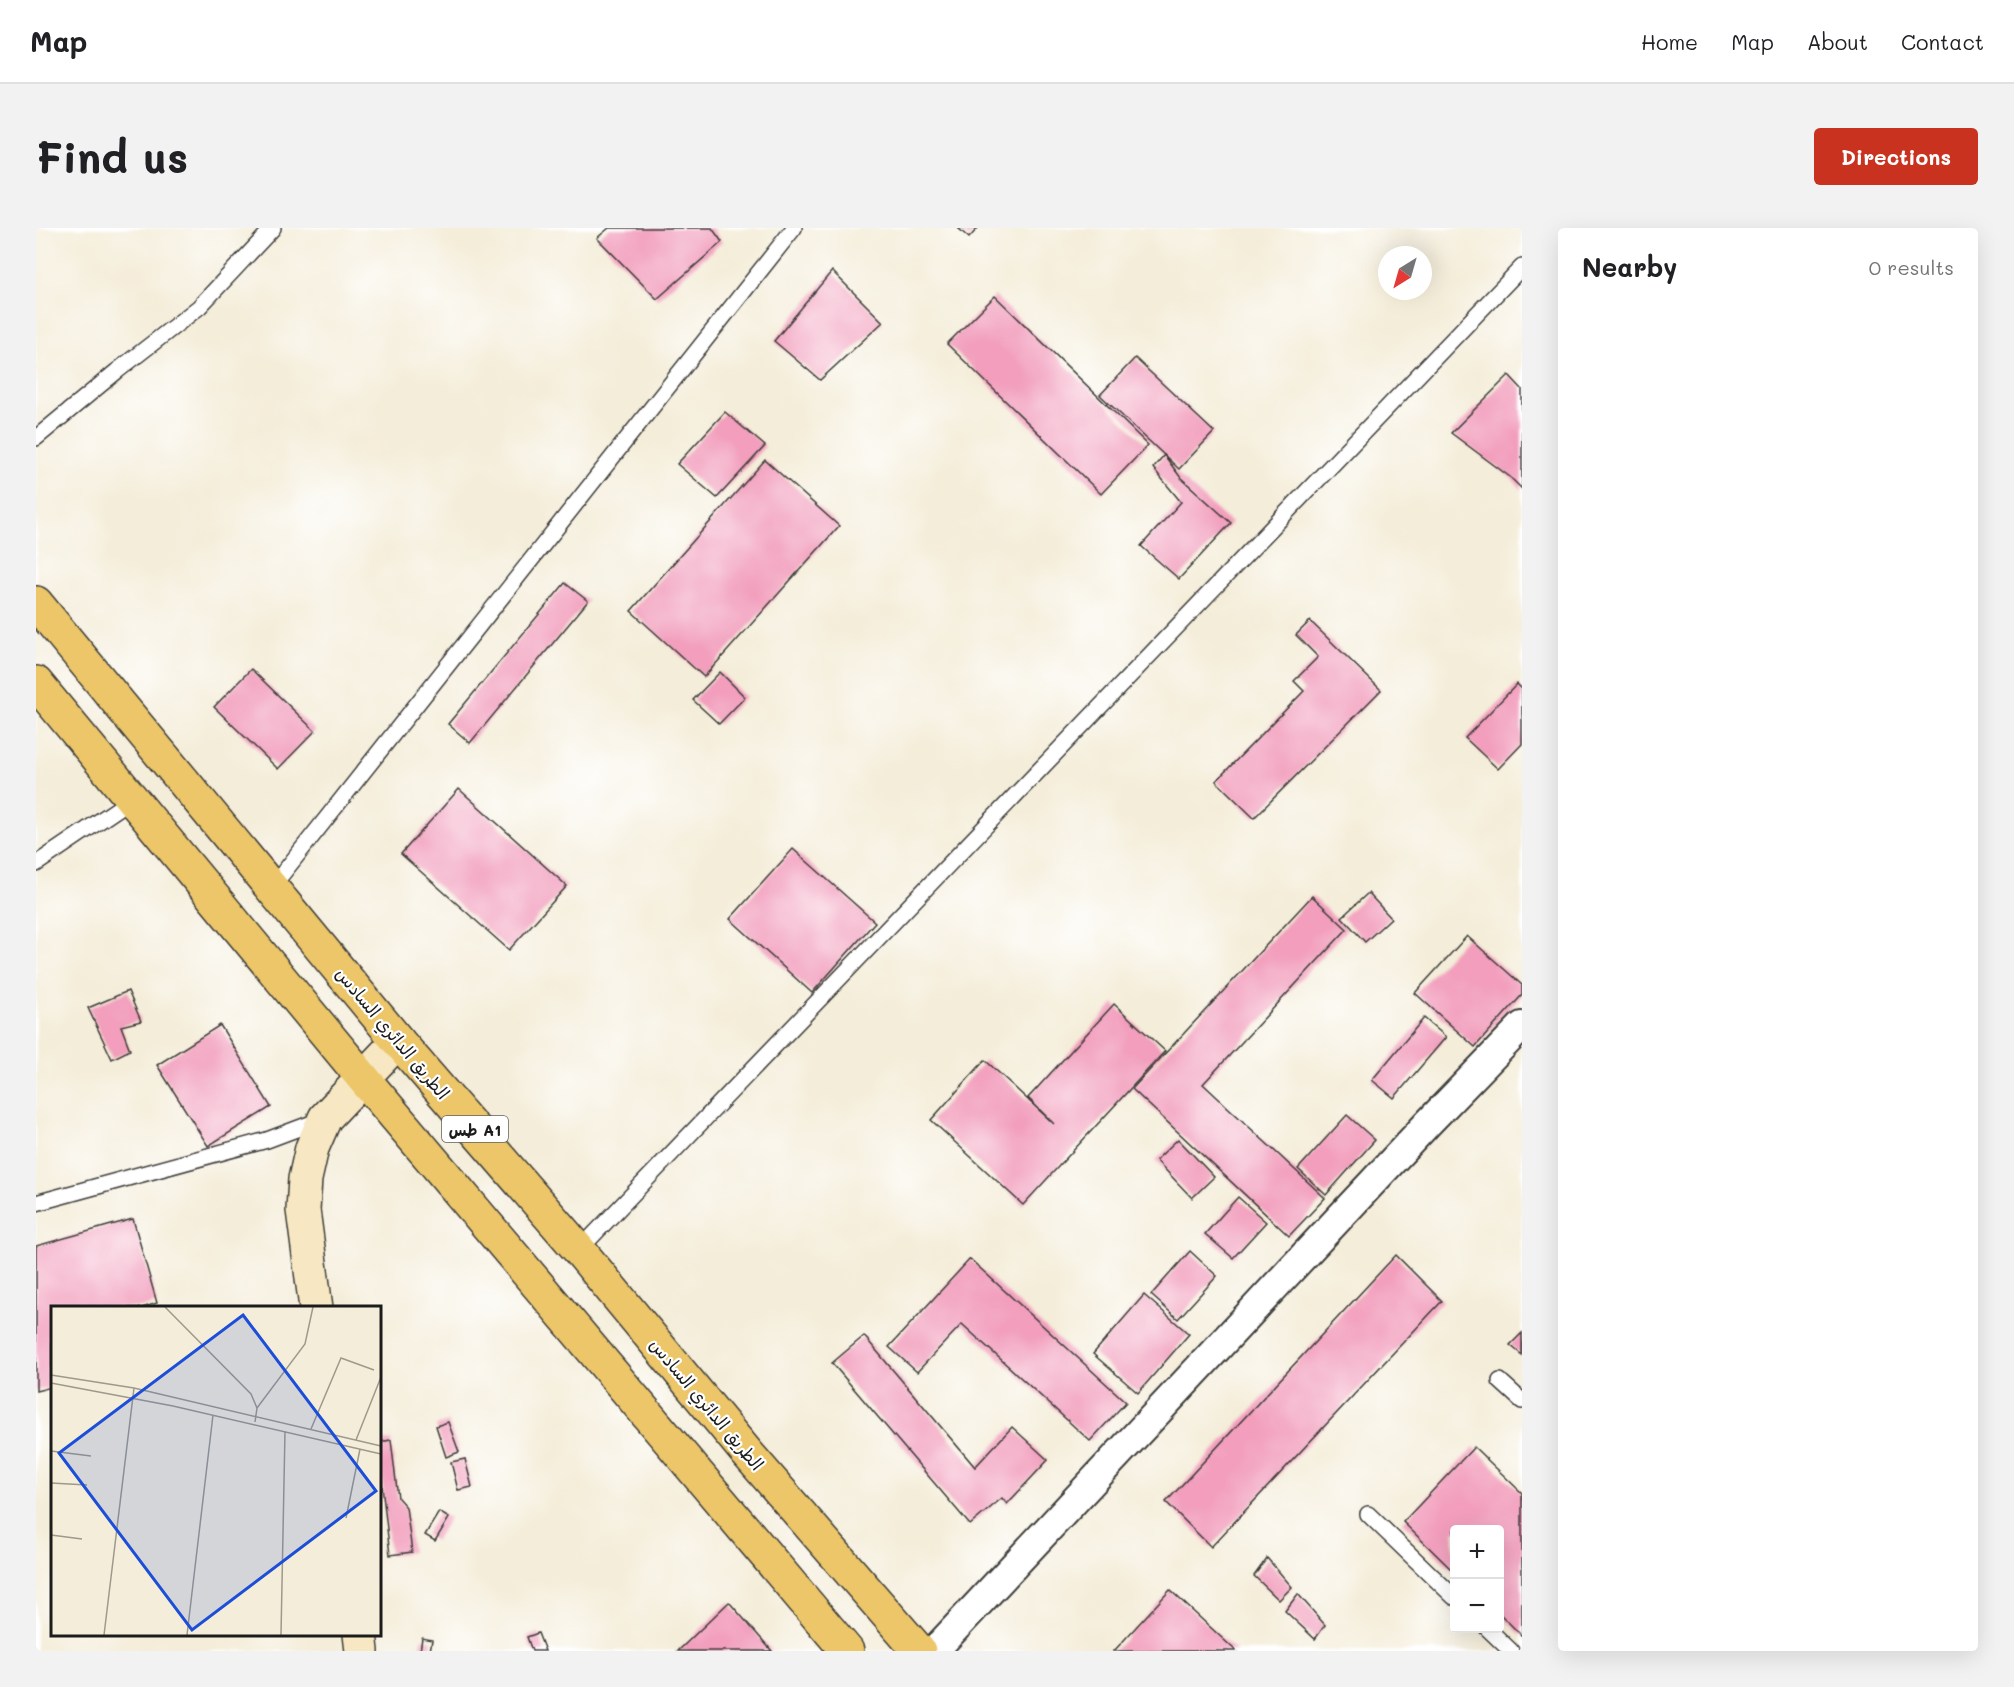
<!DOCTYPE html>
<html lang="en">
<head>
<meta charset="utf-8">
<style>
  :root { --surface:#fff; --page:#f2f2f2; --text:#202124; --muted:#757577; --line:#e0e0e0; --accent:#c8321e }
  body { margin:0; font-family:Mali,"Playpen Sans Arabic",sans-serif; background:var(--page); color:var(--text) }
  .controls { position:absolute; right:18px; bottom:18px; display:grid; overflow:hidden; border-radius:6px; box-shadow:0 6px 24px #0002 }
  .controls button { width:54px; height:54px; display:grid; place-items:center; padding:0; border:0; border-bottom:2px solid var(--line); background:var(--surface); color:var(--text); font:30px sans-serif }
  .compass { position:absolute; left:1342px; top:18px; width:54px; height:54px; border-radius:50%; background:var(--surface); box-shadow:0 6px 24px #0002; rotate:217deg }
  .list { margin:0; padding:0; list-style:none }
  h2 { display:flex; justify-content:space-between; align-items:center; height:78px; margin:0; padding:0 24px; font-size:26px }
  h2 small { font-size:20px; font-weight:400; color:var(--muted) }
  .map { position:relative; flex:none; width:1486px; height:1423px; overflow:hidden; border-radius:6px }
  header { display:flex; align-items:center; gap:36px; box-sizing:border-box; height:84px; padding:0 30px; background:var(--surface); border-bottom:2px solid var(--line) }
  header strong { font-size:28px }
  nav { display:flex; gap:33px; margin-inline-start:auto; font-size:21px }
  .intro { display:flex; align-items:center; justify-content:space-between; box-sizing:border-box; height:144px; padding:0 36px }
  h1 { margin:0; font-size:42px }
  .button { padding:15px 27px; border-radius:6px; background:var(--accent); color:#fff; font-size:21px; font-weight:700 }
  main { display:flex; gap:36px; padding:0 36px }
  aside { flex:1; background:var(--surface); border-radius:6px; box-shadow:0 6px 24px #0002 }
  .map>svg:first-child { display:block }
  .building { fill:#f29ebc }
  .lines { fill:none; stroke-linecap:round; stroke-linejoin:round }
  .service-casing { stroke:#3c3b38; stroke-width:18 }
  .minor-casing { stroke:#3c3b38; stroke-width:32 }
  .secondary-casing { stroke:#3c3b38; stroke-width:36 }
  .trunk-casing { stroke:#3c3b38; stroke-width:36 }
  .service { stroke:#fff; stroke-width:15 }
  .minor { stroke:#fff; stroke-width:28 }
  .secondary { stroke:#f7e8c3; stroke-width:33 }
  .trunk { stroke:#ecc669; stroke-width:33 }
  .labels { text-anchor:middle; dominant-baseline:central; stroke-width:4.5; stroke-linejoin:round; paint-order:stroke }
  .shield { fill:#fff; stroke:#606060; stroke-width:1.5 }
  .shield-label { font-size:16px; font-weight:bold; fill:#1c1c1c }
  .street-label { font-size:18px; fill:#1c1c1c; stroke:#fff }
  .inset-road { fill:none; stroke:#9e998d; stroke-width:1.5 }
  .view { fill:#1d4ed8; fill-opacity:0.15; stroke:#1d4ed8; stroke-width:3 }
  .inset-edge { fill:none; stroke:#1c1c1c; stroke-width:3 }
</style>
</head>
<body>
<header>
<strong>Map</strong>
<nav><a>Home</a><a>Map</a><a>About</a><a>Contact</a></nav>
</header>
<div class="intro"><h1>Find us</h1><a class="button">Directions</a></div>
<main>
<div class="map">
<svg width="1486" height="1423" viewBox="0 0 1486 1423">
  <rect width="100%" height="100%" fill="#fff"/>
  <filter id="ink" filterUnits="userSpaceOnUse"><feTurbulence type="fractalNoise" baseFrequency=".0167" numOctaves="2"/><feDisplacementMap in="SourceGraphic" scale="12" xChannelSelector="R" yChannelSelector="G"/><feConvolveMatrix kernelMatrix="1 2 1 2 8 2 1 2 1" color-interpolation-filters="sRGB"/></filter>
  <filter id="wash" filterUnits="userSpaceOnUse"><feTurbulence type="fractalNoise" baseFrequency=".008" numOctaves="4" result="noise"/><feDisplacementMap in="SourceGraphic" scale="24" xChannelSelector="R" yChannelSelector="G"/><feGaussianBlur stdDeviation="1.35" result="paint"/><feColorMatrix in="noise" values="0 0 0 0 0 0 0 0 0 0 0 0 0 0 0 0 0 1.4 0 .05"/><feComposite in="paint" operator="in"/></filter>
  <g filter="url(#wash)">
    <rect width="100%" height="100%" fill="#f4edd9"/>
    <g id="blocks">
      <!-- building -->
      <g class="building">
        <path d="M 573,0 L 676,0 L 686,14 L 621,71 L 561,10 Z"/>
        <path d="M 922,0 L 942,0 L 933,10 Z"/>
        <path d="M 796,43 L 847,94 L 784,152 L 738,113 Z"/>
        <path d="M 959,68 L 1112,217 L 1065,266 L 911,116 Z"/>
        <path d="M 1099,130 L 1178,204 L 1143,241 L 1064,167 Z"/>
        <path d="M 1473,147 L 1486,161 L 1486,261 L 1474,249 L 1415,205 Z"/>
        <path d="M 689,184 L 729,218 L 681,270 L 641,236 Z"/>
        <path d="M 1128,227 L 1145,250 L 1195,295 L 1143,351 L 1105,318 L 1145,274 L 1117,240 Z"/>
        <path d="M 729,232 L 803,298 L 668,449 L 595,383 Z"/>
        <path d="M 529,355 L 552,373 L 434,515 L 412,496 Z"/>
        <path d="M 1274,393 L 1345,462 L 1218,590 L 1180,553 L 1268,463 L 1258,453 L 1282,429 L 1260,407 Z"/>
        <path d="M 215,441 L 279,503 L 242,541 L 178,479 Z"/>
        <path d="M 684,444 L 709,469 L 683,496 L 657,472 Z"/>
        <path d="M 1481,456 L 1486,461 L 1486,516 L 1462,541 L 1429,510 Z"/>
        <path d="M 423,561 L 531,658 L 473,722 L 365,626 Z"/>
        <path d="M 757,621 L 839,694 L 776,765 L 694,691 Z"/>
        <path d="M 1332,665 L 1355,690 L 1329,714 L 1306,689 Z"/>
        <path d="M 1276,668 L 1311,701 L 1167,856 L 1289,970 L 1253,1008 L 1096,861 Z"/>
        <path d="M 1431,708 L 1486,757 L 1486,767 L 1439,819 L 1379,765 Z"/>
        <path d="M 92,763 L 105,793 L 85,798 L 94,822 L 76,831 L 52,780 Z"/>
        <path d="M 1078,776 L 1129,823 L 987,977 L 895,892 L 949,832 L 1018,896 L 992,870 Z"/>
        <path d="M 1388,790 L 1410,809 L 1358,870 L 1336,852 Z"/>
        <path d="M 184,797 L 235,879 L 172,918 L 121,837 Z"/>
        <path d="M 1311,887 L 1339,912 L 1290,967 L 1262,941 Z"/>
        <path d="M 1142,911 L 1178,949 L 1156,970 L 1120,932 Z"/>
        <path d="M 1202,969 L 1230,994 L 1197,1030 L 1169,1006 Z"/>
        <path d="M 97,991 L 121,1075 L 106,1080 L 16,1080 L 16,1159 L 0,1163 L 0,1018 Z"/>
        <path d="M 1154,1023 L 1181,1048 L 1142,1091 L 1115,1067 Z"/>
        <path d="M 1360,1027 L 1406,1073 L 1175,1319 L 1130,1274 Z"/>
        <path d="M 934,1031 L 1090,1174 L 1054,1213 L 926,1096 L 881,1144 L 853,1119 Z"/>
        <path d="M 1108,1067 L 1153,1106 L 1102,1165 L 1057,1126 Z"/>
        <path d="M 1486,1105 L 1486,1127 L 1474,1117 Z"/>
        <path d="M 828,1108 L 939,1239 L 976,1199 L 1012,1232 L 971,1276 L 966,1270 L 934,1297 L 796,1135 Z"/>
        <path d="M 412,1194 L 423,1224 L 410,1229 L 400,1198 Z"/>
        <path d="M 355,1212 L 362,1270 L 370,1279 L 376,1324 L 354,1327 L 344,1240 L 344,1214 Z"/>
        <path d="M 1438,1219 L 1486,1265 L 1486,1408 L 1464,1386 L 1464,1302 L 1418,1302 L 1418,1344 L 1367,1294 Z"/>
        <path d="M 429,1231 L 436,1259 L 422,1262 L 415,1234 Z"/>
        <path d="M 403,1284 L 413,1290 L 399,1313 L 389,1307 Z"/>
        <path d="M 1231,1330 L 1256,1359 L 1243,1372 L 1218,1348 Z"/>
        <path d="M 1134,1362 L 1200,1423 L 1078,1423 Z"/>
        <path d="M 1262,1366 L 1289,1397 L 1279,1411 L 1249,1383 Z"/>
        <path d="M 693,1374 L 736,1423 L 642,1423 Z"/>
        <path d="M 502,1405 L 509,1423 L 496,1423 L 491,1409 Z"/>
        <path d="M 386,1410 L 396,1412 L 394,1423 L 384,1423 Z"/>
      </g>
    </g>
  </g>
  <g filter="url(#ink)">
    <use href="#blocks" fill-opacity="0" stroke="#3c3b38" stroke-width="1.5"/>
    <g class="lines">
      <!-- service casing -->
      <g class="service-casing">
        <g id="service">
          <path d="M 0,210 L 81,143 L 163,79 L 237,0"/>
          <path d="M 0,636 L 96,571"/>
          <path d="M 236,659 L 758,0"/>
          <path d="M 0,975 L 231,912 L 287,891"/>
          <path d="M 543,1022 L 1486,39"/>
          <path d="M 1464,1153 L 1486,1173"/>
          <path d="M 1332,1286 L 1418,1369"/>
          <path d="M 1451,1400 L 1475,1423"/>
        </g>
      </g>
      <!-- minor casing -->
      <g class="minor-casing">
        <path id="minor" d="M 898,1423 L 1393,894 L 1486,798"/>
      </g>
      <!-- secondary casing -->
      <g class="secondary-casing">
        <g id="secondary">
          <path d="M 280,1080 L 267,982 L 269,951 L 276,920 L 289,890 L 362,813"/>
          <path d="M 324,1406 L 326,1423"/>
        </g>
      </g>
      <!-- trunk casing -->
      <g class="trunk-casing">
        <g id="trunk">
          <path d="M 0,375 L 362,813 L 543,1022 L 711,1225 L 883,1423"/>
          <path d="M 0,455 L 327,850 L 811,1423"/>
        </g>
      </g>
      <!-- service -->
      <use href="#service" class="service"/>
      <!-- minor -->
      <use href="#minor" class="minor"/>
      <!-- secondary -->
      <use href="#secondary" class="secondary"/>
      <!-- trunk -->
      <use href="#trunk" class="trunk"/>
    </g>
  </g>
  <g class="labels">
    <!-- shield labels -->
    <rect class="shield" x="406" y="888" width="66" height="26" rx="4.5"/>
    <g class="shield-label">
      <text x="439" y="901">طس A1</text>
    </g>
    <!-- street labels -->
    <g class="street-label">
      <text transform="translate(357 805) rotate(50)">الطريق الدائري السادس</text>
      <text transform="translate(671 1176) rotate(50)">الطريق الدائري السادس</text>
    </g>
  </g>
  <!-- overview -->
  <g transform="translate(15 1078)">
    <rect width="330" height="330" fill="#f4edd9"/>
    <path class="inset-road" d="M 114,1 L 200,88 L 206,102 L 204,116M 0,69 L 83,82 L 330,140M 0,77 L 122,100 L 330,148M 206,102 L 254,38 L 262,1M 260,123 L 290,52 L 323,64M 305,134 L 330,71M 0,145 L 40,150M 0,177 L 36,179M 295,212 L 309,143M 0,229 L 31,233M 53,329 L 83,82M 136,329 L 162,109M 230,329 L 234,125"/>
    <path class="view" d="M 192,9 L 325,185 L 141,324 L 8,147 Z"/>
    <rect width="330" height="330" class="inset-edge"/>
  </g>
</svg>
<div class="controls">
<button>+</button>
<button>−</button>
</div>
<svg class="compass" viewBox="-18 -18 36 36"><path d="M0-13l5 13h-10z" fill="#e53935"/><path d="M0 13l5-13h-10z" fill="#757577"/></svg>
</div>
<aside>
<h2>Nearby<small>0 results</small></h2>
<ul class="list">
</ul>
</aside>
</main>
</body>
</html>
